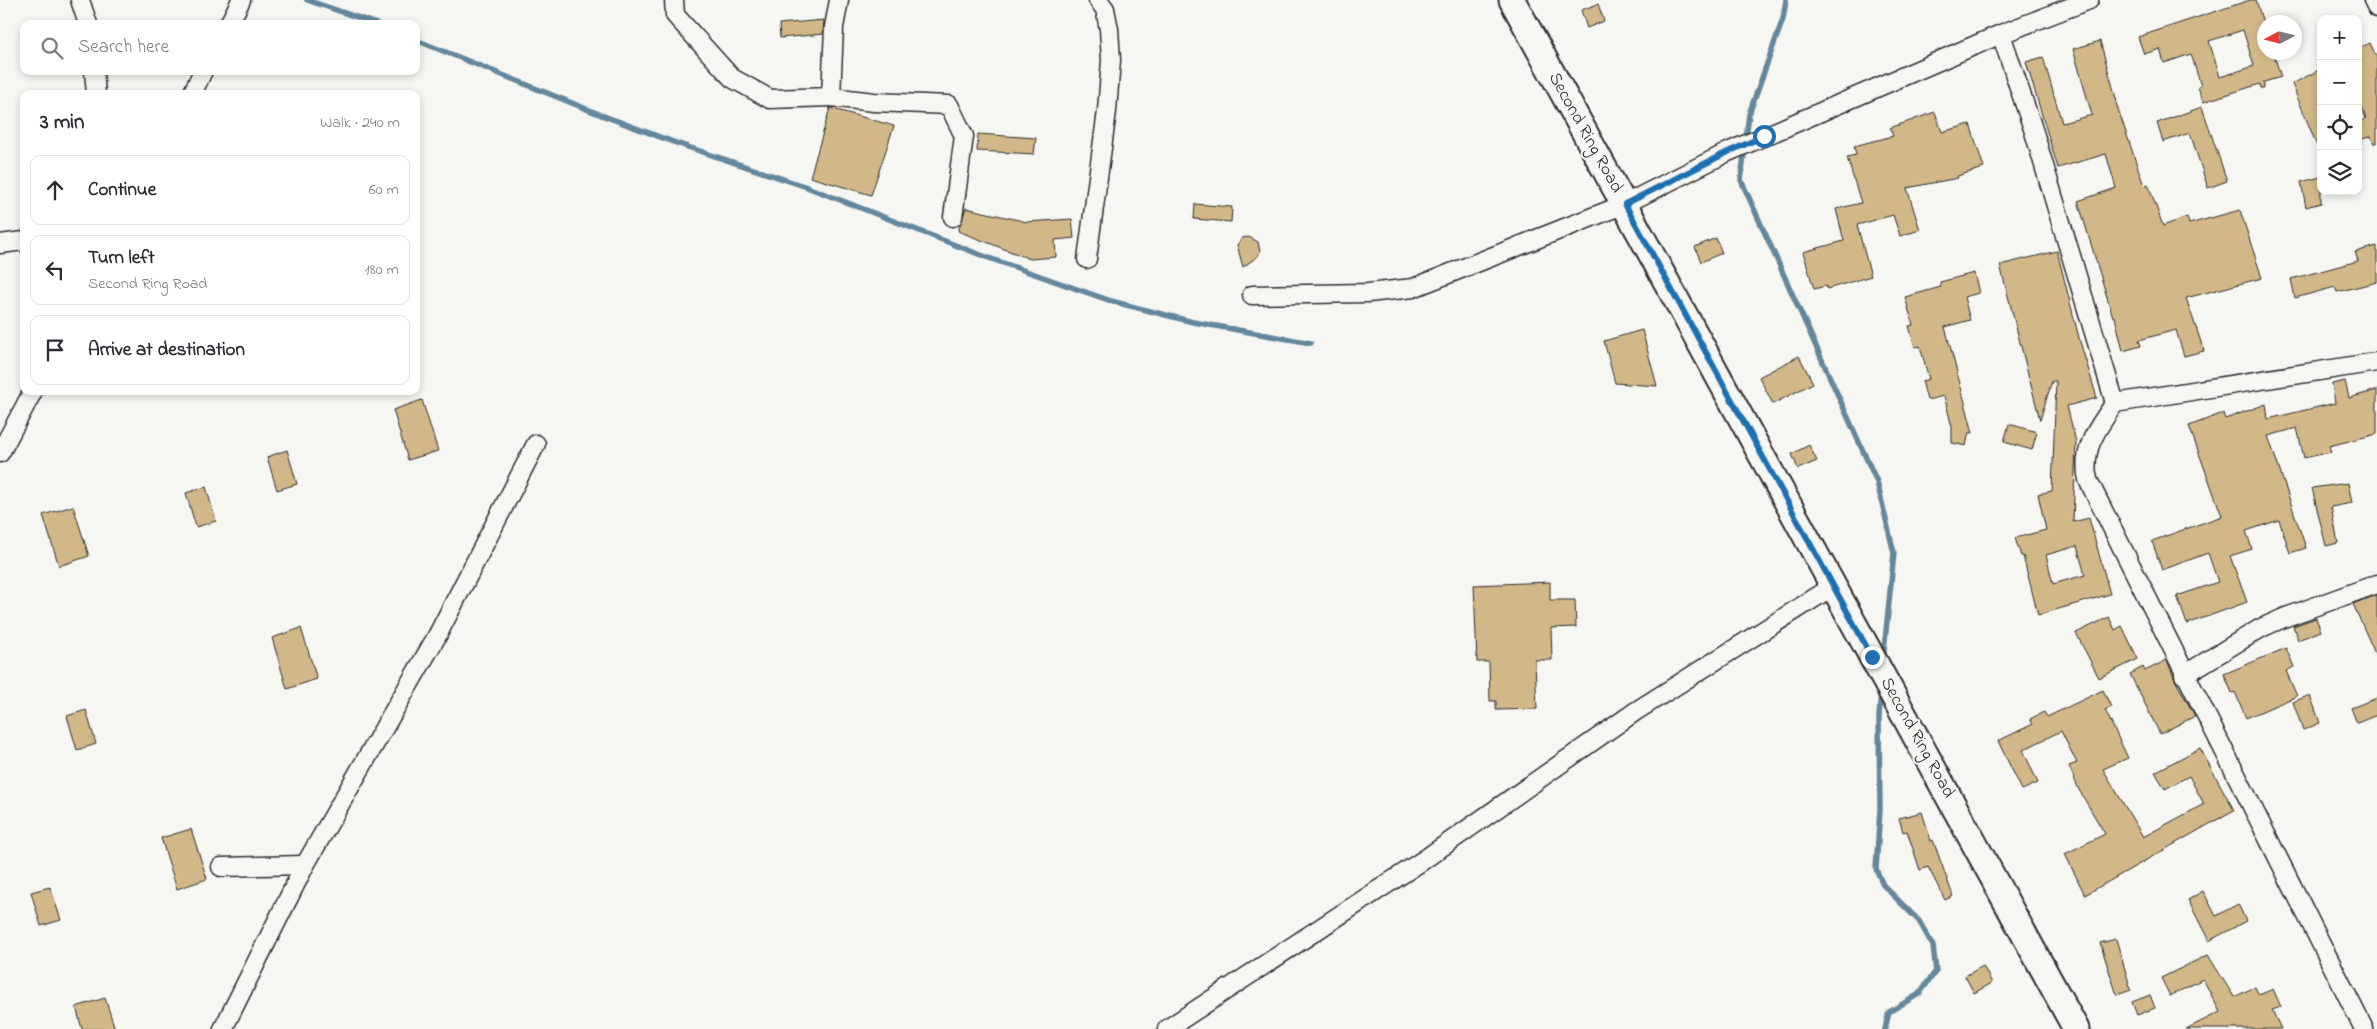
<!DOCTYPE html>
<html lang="en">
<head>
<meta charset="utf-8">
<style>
  :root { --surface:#fff; --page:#f7f7f7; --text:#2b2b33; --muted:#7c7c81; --line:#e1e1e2 }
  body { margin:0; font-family:"Indie Flower",sans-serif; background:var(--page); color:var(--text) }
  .controls { position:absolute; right:15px; top:15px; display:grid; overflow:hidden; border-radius:10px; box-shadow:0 2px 8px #0003 }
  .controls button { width:45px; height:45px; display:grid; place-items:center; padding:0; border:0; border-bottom:1px solid var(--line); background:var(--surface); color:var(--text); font:25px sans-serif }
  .compass { position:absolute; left:2257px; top:15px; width:45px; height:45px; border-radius:50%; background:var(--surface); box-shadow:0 2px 8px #0003; rotate:263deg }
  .stop { position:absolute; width:15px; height:15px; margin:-11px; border:4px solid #1f6fb2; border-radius:50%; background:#fff }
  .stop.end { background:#1f6fb2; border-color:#fff; box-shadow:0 1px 5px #0008 }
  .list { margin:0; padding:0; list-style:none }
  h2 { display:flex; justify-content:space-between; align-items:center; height:65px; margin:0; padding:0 20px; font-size:21px }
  h2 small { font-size:16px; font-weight:400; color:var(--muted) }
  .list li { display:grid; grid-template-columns:32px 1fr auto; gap:15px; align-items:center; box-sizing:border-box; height:70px; margin:0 10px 10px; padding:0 10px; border:1px solid var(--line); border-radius:10px }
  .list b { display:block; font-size:19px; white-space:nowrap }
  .list p { margin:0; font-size:16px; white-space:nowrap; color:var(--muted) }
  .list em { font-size:16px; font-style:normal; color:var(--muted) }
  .icon { flex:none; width:28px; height:28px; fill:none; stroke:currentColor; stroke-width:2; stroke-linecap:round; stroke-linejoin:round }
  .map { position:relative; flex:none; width:2377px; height:1029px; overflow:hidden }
  .search { position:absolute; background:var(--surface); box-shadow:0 2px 8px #0003; left:20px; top:20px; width:400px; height:55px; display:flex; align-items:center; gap:12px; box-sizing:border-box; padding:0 18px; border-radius:10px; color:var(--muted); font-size:19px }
  .panel { position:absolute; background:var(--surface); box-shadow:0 2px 8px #0003; left:20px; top:90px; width:400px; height:305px; border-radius:10px }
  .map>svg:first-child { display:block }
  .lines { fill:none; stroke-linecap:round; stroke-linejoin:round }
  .stream { stroke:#63879c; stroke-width:5.5 }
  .building { fill:#d2b888; stroke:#2b2b2b; fill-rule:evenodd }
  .street-casing { stroke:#2b2b2b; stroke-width:21 }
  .secondary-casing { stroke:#2b2b2b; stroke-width:29 }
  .street { stroke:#f6f6f2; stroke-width:18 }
  .secondary { stroke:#f6f6f2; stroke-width:25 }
  .route { stroke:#1f6fb2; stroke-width:6 }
  .labels { text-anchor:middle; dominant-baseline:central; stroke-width:4; stroke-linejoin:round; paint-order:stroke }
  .street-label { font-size:18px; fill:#2b2b2b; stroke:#f6f6f2 }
</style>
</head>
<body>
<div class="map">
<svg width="2377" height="1029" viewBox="0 0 2377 1029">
  <rect width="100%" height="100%" fill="#f6f6f2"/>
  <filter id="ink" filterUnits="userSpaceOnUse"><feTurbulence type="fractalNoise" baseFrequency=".02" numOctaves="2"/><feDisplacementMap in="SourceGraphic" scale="10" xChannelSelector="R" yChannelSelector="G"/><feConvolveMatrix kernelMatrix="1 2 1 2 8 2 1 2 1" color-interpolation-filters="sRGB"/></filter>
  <g filter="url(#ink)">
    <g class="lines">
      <!-- stream -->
      <g class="stream">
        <path d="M 307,0 L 377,24"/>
        <path d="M 1786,0 L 1783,19 L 1749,114 L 1741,180 L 1877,482 L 1894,553 L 1883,660"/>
        <path d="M 416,40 L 604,116 L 676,143 L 807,187 L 986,257 L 1111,301 L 1193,322 L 1311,343"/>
        <path d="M 1881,691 L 1879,717 L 1880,810 L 1876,869 L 1883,885 L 1919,921 L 1933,946 L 1936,971 L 1919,994 L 1889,1012 L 1885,1029"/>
      </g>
    </g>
    <!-- building -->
    <g class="building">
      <path d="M 2250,0 L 2256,0 L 2264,26 L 2264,52 L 2273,52 L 2281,77 L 2264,82 L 2264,88 L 2261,88 L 2260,84 L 2203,102 L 2198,87 L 2201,86 L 2191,54 L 2164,63 L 2160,49 L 2144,54 L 2138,37 ZM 2243,30 L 2254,66 L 2220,77 L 2209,41 Z"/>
      <path d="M 1598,4 L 1604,21 L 1587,28 L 1581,10 Z"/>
      <path d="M 824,20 L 823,34 L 780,38 L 779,24 Z"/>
      <path d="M 2100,41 L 2117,102 L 2116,103 L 2144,186 L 2148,184 L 2163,226 L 2187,217 L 2189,224 L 2240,210 L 2262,278 L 2186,298 L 2204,351 L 2184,356 L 2176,330 L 2139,340 L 2141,346 L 2123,351 L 2115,317 L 2113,317 L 2078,201 L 2116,188 L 2106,154 L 2058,168 L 2026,62 L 2043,57 L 2062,123 L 2092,115 L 2073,49 Z"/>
      <path d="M 2370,43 L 2377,58 L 2377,143 L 2373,143 L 2371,136 L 2358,141 L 2358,122 L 2366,119 L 2358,94 L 2358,49 Z"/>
      <path d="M 2321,69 L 2321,153 L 2320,153 L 2292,84 Z"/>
      <path d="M 2202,107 L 2227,181 L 2208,188 L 2190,133 L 2163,142 L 2157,123 Z"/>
      <path d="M 830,108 L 894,126 L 871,195 L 810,177 Z"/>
      <path d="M 1935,112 L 1942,132 L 1970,124 L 1984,168 L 1957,176 L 1958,178 L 1907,188 L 1920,230 L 1900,236 L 1893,215 L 1857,225 L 1871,276 L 1827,289 L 1826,286 L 1814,289 L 1803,252 L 1844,241 L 1836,209 L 1861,203 L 1847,157 L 1856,155 L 1854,146 L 1893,136 L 1890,128 Z"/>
      <path d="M 978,134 L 1036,138 L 1034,154 L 977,151 Z"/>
      <path d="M 2321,177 L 2321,203 L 2306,207 L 2301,182 Z"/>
      <path d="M 1195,204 L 1232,207 L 1231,222 L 1194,219 Z"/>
      <path d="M 966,208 L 1027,222 L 1072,219 L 1074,238 L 1055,240 L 1056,257 L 1030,259 L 958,231 Z"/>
      <path d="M 1249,237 L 1258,242 L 1260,252 L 1257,257 L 1243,267 L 1237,245 L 1242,238 Z"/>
      <path d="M 1716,238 L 1722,253 L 1701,262 L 1695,247 Z"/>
      <path d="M 2377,246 L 2377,282 L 2337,292 L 2335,287 L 2295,298 L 2291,279 L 2358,261 L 2355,252 Z"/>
      <path d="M 2057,251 L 2079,338 L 2097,398 L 2067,406 L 2076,442 L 2073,522 L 2089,518 L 2110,594 L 2038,615 L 2023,556 L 2021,556 L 2015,538 L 2046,530 L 2038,494 L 2052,491 L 2056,381 L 2052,381 L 2040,420 L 2000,265 ZM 2077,546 L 2085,575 L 2053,584 L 2046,555 Z"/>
      <path d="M 1974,273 L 1979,293 L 1964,297 L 1970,320 L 1945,327 L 1973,433 L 1969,432 L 1966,446 L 1952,443 L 1952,427 L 1944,396 L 1927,400 L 1922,381 L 1929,379 L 1920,346 L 1915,347 L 1909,326 L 1913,325 L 1905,297 L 1941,287 L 1940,282 Z"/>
      <path d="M 1642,330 L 1657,386 L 1615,383 L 1604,341 Z"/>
      <path d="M 1799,356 L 1813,383 L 1773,404 L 1759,377 Z"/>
      <path d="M 2345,381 L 2349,398 L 2377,390 L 2377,434 L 2329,446 L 2331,452 L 2304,458 L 2297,428 L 2268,436 L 2306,548 L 2290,553 L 2279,520 L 2246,531 L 2252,549 L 2230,556 L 2247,602 L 2187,624 L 2177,596 L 2218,582 L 2208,553 L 2162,570 L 2152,541 L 2222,516 L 2189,426 L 2223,413 L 2225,419 L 2266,404 L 2268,419 L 2335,403 L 2332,384 Z"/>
      <path d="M 422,400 L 438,451 L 408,460 L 393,410 Z"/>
      <path d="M 2009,424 L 2037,432 L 2032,450 L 2004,442 Z"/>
      <path d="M 1809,445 L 1817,461 L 1798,469 L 1792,454 Z"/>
      <path d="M 287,450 L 297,484 L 277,490 L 267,457 Z"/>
      <path d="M 2348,483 L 2352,503 L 2331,507 L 2338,543 L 2326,546 L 2312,488 Z"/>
      <path d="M 206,487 L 216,521 L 196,527 L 186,493 Z"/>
      <path d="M 73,506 L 89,556 L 59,566 L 43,515 Z"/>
      <path d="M 1550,582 L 1550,600 L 1575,600 L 1576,627 L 1551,628 L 1552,660 L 1535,660 L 1537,709 L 1496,710 L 1496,701 L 1490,701 L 1489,662 L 1477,662 L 1474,585 Z"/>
      <path d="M 2377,595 L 2377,658 L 2353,604 Z"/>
      <path d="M 2109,617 L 2115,630 L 2122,626 L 2138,659 L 2099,678 L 2076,633 Z"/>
      <path d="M 2316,618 L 2321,631 L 2298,640 L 2293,626 Z"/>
      <path d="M 301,628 L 317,679 L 287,689 L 272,638 Z"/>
      <path d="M 2286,648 L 2294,667 L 2286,671 L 2297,696 L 2246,718 L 2235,692 L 2232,693 L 2224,674 Z"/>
      <path d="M 2167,660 L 2175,680 L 2195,716 L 2160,734 L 2130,674 L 2143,667 L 2145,671 Z"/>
      <path d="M 2103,690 L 2111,707 L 2105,710 L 2128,758 L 2103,769 L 2143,837 L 2204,804 L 2189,776 L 2165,789 L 2155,772 L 2200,748 L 2234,810 L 2085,895 L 2065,854 L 2105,834 L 2079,790 L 2069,766 L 2077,763 L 2061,731 L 2023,750 L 2038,783 L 2022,790 L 1998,741 L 2033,724 L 2030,719 L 2044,712 L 2047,717 Z"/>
      <path d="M 2310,695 L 2320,723 L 2303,730 L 2293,702 Z"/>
      <path d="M 2377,698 L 2377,715 L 2357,723 L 2351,708 Z"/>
      <path d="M 86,710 L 96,744 L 77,750 L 67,716 Z"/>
      <path d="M 1922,812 L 1931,841 L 1933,840 L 1953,896 L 1945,900 L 1928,867 L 1920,870 L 1907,831 L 1903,832 L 1899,818 Z"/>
      <path d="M 191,829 L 207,879 L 177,889 L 161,838 Z"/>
      <path d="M 50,887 L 61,920 L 41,926 L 31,892 Z"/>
      <path d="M 2203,891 L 2216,916 L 2238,904 L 2246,921 L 2209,941 L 2188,900 Z"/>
      <path d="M 2116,939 L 2131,990 L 2117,995 L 2100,943 Z"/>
      <path d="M 2208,955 L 2234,997 L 2255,987 L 2259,995 L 2273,989 L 2281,1007 L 2272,1010 L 2281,1029 L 2186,1029 L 2220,1012 L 2203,979 L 2170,996 L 2161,978 Z"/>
      <path d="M 1983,966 L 1992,983 L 1974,993 L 1965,976 Z"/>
      <path d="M 2150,995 L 2155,1008 L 2137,1015 L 2132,1002 Z"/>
      <path d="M 105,998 L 115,1029 L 82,1029 L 76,1007 Z"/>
    </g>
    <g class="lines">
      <!-- street casing -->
      <g class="street-casing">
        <g id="street">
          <path d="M 80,0 L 88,24"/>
          <path d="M 674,0 L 675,15 L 732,78 L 770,99 L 831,97"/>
          <path d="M 839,0 L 834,27 L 831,97 L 874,102 L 949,105 L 964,136 L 953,217"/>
          <path d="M 2373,0 L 2377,8"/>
          <path d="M 229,24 L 241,0"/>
          <path d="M 2001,34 L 2034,132 L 2115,403"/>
          <path d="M 94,71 L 96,94"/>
          <path d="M 192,94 L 203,71"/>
          <path d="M 0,244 L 24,241"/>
          <path d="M 1087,259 L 1107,111 L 1111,60 L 1109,29 L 1105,9 L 1098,0"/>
          <path d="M 1252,295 L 1368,293 L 1413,288 L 1625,204 L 1728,152 L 2001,34 L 2089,0"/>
          <path d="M 0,453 L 33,391"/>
          <path d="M 2184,675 L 2261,628 L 2286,617 L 2377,584"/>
          <path d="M 221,867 L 305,865"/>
          <path d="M 223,1029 L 305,865 L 437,636 L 536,444"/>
          <path d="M 1167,1029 L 1422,861 L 1636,711 L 1832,587"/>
          <path d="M 2364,1029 L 2088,480 C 2081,449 2098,427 2115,403 L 2377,362"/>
        </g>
      </g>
      <!-- secondary casing -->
      <g class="secondary-casing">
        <path id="secondary" d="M 1512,0 L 2076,1029"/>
      </g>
      <!-- street -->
      <use href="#street" class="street"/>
      <!-- secondary -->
      <use href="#secondary" class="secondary"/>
    </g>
  </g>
  <g class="lines" filter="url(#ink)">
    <!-- route -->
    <path class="route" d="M 1764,136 L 1728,152 L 1625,204 L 1872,657"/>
  </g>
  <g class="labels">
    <!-- street labels -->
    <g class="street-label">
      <text transform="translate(1585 133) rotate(61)">Second Ring Road</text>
      <text transform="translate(1917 738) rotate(61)">Second Ring Road</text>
    </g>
  </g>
</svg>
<div class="controls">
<button>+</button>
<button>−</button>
<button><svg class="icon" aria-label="locate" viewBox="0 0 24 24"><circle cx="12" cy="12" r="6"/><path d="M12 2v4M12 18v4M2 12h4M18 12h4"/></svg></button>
<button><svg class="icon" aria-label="layers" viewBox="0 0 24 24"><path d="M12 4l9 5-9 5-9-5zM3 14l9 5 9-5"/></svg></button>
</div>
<svg class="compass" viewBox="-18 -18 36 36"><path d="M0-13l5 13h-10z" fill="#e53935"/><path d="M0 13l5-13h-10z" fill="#7c7c81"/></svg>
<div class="stop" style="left:1764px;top:136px"></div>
<div class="stop end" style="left:1872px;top:657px"></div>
<div class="search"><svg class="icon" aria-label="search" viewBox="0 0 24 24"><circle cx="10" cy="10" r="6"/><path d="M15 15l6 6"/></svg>Search here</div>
<section class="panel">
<h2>3 min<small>Walk · 240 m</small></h2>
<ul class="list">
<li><svg class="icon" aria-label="ahead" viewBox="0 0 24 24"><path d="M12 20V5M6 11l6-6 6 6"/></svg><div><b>Continue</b></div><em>60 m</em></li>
<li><svg class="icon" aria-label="left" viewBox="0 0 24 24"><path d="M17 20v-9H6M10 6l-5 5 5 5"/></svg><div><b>Turn left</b><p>Second Ring Road</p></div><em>180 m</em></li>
<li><svg class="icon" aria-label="arrive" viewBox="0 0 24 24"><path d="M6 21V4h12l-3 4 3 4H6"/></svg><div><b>Arrive at destination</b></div></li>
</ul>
</section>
</div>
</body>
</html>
